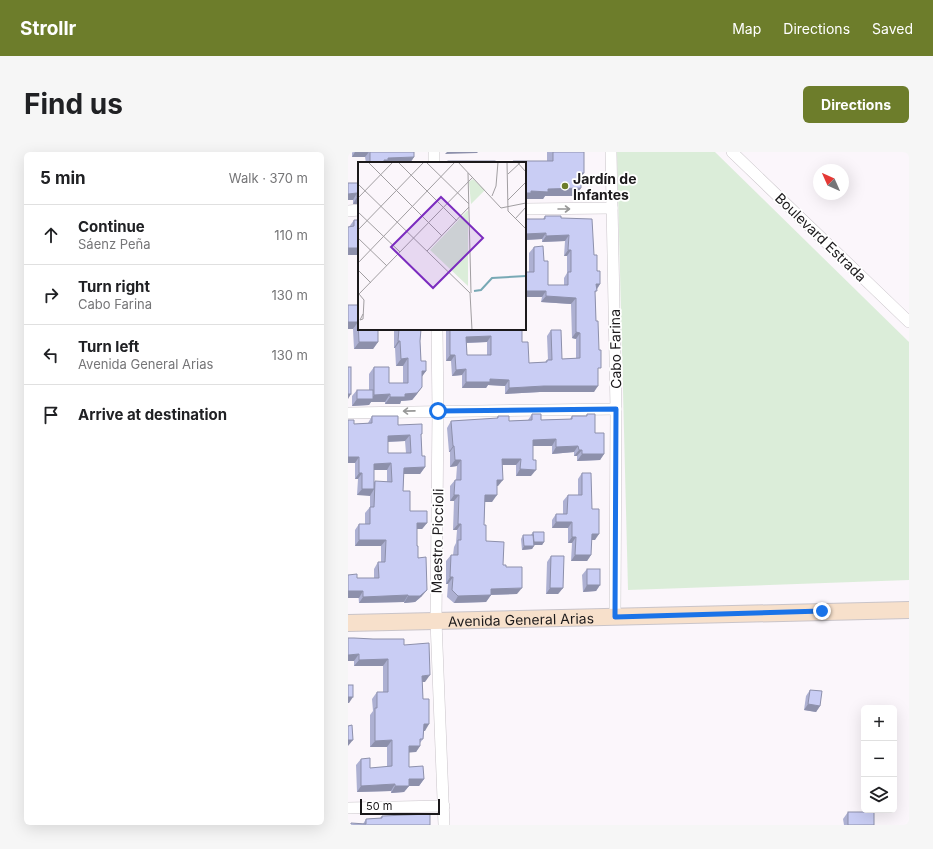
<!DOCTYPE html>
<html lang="en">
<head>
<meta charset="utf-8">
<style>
  :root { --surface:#fff; --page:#f6f6f6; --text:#202124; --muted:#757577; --line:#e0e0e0; --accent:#6d7d2b }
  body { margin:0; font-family:Inter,sans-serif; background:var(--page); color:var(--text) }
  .controls { position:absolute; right:12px; bottom:12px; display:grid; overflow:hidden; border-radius:6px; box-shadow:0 4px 16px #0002 }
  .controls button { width:36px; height:36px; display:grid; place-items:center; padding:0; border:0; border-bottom:1px solid var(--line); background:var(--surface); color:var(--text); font:20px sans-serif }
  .compass { position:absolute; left:465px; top:12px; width:36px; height:36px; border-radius:50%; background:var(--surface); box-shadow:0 4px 16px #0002; rotate:315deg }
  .scale { position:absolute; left:12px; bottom:10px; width:80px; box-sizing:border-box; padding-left:4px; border:2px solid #1b191b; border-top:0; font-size:11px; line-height:14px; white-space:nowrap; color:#1b191b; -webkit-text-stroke:3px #fff; paint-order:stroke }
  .stop { position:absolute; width:12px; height:12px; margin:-9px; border:3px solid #1a73e8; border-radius:50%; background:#fff }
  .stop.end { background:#1a73e8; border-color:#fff; box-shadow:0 1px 4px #0008 }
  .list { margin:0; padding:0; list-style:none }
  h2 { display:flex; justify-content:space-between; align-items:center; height:52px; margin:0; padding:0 16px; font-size:17px }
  h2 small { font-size:13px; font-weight:400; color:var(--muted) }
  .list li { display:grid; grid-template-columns:26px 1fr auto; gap:12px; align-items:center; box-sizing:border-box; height:60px; padding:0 16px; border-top:1px solid var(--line) }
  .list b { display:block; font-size:15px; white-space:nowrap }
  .list p { margin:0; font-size:13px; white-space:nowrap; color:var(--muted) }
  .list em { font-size:13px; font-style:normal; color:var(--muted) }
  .icon { flex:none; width:22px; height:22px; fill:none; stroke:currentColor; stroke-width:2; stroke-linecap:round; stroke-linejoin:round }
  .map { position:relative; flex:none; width:561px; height:673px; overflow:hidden; border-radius:6px }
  header { display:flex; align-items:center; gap:24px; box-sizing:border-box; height:56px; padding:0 20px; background:var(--accent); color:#fff }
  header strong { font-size:19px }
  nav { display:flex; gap:22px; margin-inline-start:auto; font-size:14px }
  .intro { display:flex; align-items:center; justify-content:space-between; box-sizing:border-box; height:96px; padding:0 24px }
  h1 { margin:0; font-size:28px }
  .button { padding:10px 18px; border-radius:6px; background:var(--accent); color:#fff; font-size:14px; font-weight:700 }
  main { display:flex; gap:24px; padding:0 24px }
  aside { flex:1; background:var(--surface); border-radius:6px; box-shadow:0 4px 16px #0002 }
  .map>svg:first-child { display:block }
  .green { fill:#dbedd9 }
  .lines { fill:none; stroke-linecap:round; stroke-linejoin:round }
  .minor-casing { stroke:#c9c4c9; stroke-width:12 }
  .secondary-casing { stroke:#c9c4c9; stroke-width:18 }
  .minor { stroke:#fff; stroke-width:11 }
  .secondary { stroke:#f7e0cb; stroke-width:16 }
  .wall { fill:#adb0d2; fill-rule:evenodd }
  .shaded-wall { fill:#8d90ab }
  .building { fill:#c9cdf4; stroke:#8d90ab; fill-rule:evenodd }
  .oneway { stroke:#989898 }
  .route { stroke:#1a73e8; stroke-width:5 }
  .poi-dot { fill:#6d7d2b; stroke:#fff; stroke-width:1.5 }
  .labels { text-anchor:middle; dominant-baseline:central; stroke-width:3.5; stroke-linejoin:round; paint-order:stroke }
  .poi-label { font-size:14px; font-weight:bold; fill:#1b191b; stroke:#fff; text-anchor:start }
  .street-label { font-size:14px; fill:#1b191b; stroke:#fff }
  .inset-river { fill:none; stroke:#78a9b5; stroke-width:2 }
  .inset-road { fill:none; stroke:#a19ea1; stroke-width:1 }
  .view { fill:#7b2cbf; fill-opacity:0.15; stroke:#7b2cbf; stroke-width:2 }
  .inset-edge { fill:none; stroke:#1b191b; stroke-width:2 }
</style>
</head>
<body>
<header>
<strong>Strollr</strong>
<nav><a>Map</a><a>Directions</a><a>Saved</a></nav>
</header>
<div class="intro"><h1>Find us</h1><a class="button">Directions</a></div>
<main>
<aside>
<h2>5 min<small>Walk · 370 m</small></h2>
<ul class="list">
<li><svg class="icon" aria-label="ahead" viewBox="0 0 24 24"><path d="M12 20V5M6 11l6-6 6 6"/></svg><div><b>Continue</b><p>Sáenz Peña</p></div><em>110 m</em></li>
<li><svg class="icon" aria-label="right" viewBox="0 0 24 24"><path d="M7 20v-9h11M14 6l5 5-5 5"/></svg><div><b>Turn right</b><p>Cabo Farina</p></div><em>130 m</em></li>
<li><svg class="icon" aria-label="left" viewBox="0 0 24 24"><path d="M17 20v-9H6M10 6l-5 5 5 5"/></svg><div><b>Turn left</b><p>Avenida General Arias</p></div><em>130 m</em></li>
<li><svg class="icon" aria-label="arrive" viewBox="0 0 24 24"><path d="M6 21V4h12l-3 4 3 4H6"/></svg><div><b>Arrive at destination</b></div></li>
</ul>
</aside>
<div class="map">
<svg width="561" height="673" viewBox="0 0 561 673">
  <rect width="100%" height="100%" fill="#fbf6fb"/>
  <!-- green -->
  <path class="green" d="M 269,0 L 367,0 L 561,190 L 561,428 L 280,438 Z"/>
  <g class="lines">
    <!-- minor casing -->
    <g class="minor-casing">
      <g id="minor">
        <path d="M 86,0 L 86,11"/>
        <path d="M 263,0 L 268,257 L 267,465"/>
        <path d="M 384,0 L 561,170"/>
        <path d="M 177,57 L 264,56"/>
        <path d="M 0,59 L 11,58"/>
        <path d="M 89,177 L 90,259 L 88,469 L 96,673"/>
        <path d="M 0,261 L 268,257"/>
        <path d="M 0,656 L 96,654"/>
      </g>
    </g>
    <!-- secondary casing -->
    <g class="secondary-casing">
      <g id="secondary">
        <path id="s1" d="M 0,471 L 561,458"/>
      </g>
    </g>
    <!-- minor -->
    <use href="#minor" class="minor"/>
    <!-- secondary -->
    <use href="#secondary" class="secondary"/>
  </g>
  <!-- wall -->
  <g class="wall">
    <path d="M 4,0 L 66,0 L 66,5 L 62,11 L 18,11 L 17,5 L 4,5 Z"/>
    <path d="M 188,0 L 236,0 L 233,25 L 228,44 L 197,44 L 195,47 L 179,47 L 177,49 L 177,11 L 164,11 L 165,9 L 199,9 L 199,0 Z"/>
    <path d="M 0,31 L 11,31 L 11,52 L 5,52 L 5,48 L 0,48 Z"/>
    <path d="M 197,64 L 213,66 L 246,103 L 252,132 L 247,141 L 250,220 L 246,240 L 192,240 L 157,242 L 157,234 L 140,233 L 138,236 L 114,236 L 114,223 L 104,224 L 103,209 L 98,209 L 98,177 L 174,177 L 174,190 L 181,211 L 197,210 L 199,208 L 200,208 L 199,184 L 203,178 L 214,207 L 228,206 L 228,187 L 224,186 L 223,152 L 193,150 L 194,145 L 177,145 L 177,120 L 181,120 L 181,101 L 186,95 L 196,109 L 200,133 L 216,133 L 216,126 L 219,121 L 219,104 L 216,104 L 217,89 L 194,90 L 194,87 L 177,88 L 177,67 L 195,67 ZM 139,190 L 139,203 L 119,203 L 119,191 Z"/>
    <path d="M 6,68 L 11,68 L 11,103 L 0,103 L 0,75 L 1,75 Z"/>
    <path d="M 11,153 L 11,177 L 73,177 L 72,189 L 73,209 L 78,219 L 74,224 L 69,242 L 64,248 L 53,249 L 52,252 L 37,252 L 37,250 L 23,250 L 21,253 L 4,254 L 4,244 L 9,238 L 21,238 L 21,222 L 26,215 L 41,231 L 55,231 L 55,214 L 48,214 L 47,196 L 46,196 L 46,178 L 30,178 L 30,190 L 25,197 L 6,197 L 5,177 Z"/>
    <path d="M 184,262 L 193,268 L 222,267 L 224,264 L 238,264 L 239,262 L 256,302 L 252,308 L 229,309 L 229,304 L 226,304 L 226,300 L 204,302 L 204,294 L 185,294 L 183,324 L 168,324 L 168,313 L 154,313 L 150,334 L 149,334 L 144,350 L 137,350 L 136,373 L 138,389 L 155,413 L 158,415 L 169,442 L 143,443 L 138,450 L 106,451 L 99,445 L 100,432 L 98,432 L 98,409 L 103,403 L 105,403 L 106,395 L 108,391 L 109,378 L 105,378 L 106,349 L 102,349 L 102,334 L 107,328 L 108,328 L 109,314 L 102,315 L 102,300 L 101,300 L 99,276 L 103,269 L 148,267 L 150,264 L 161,269 L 180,268 Z"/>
    <path d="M 24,264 L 50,273 L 73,284 L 74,304 L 77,315 L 72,322 L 56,322 L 55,339 L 62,359 L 79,371 L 74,377 L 69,377 L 69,394 L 74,444 L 67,450 L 56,451 L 56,450 L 11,451 L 9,426 L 26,426 L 26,417 L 30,410 L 33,410 L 33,394 L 7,394 L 7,378 L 11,372 L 17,372 L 17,361 L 22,355 L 22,343 L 9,343 L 10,327 L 7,327 L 7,311 L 0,311 L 0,268 L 6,272 L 20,271 ZM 57,289 L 58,301 L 40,301 L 40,290 ZM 26,318 L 39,318 L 39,330 L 26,330 Z"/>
    <path d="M 234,321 L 244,357 L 247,388 L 243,388 L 243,403 L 239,409 L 223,409 L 224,391 L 220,391 L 220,376 L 204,376 L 204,368 L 208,362 L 215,362 L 215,349 L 220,343 L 230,343 L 230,327 Z"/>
    <path d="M 185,380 L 196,390 L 194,393 L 186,393 L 184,397 L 174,398 L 173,387 L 175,383 L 183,383 Z"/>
    <path d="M 203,404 L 215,436 L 210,442 L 198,442 L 199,410 Z"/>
    <path d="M 239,417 L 252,433 L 248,439 L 235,440 L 234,423 Z"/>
    <path d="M 0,486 L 56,493 L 77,530 L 74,530 L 77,579 L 76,579 L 75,587 L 72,591 L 72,594 L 68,600 L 61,600 L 61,615 L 76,627 L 71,634 L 61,634 L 56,640 L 43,641 L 43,639 L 9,640 L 8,613 L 13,607 L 22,616 L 39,615 L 39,595 L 22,595 L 22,563 L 25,559 L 24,547 L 29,540 L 35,540 L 35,514 L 6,514 L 6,509 Z"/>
    <path d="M 462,538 L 472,554 L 468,560 L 456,558 L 458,544 Z"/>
    <path d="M 500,660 L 526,673 L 496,673 L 495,667 Z"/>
    <path d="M 34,664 L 82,673 L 2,673 L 3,671 L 15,672 L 18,667 L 32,666 Z"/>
  </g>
  <!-- shaded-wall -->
  <g class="shaded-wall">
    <path d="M 7,0 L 21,0 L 17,5 L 4,5 Z"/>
    <path d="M 99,0 L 130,0 L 129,1 L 97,2 Z"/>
    <path d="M 66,5 L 62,11 L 34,11 L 36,8 L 40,6 Z"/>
    <path d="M 233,21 L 236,21 L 231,28 Z"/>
    <path d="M 233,36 L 228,44 L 197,44 L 195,47 L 179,47 L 177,49 L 177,41 L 183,39 L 200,37 Z"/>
    <path d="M 9,41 L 5,48 L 0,48 L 0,42 Z"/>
    <path d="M 9,45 L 11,45 L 11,52 L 5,52 Z"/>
    <path d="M 198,81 L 194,87 L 177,88 L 177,82 Z"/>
    <path d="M 221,83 L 217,89 L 194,90 L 198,84 Z"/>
    <rect x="0" y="96" width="11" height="7"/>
    <path d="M 220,98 L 223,98 L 219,104 L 216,104 Z"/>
    <path d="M 248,132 L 252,132 L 248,138 Z"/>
    <path d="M 177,139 L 198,139 L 194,145 L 177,145 Z"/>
    <path d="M 198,144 L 228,146 L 223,152 L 193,150 Z"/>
    <path d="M 0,170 L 10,170 L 5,177 L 0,177 Z"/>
    <path d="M 24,177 L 46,177 L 46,178 Z"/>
    <path d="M 228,180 L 232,181 L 228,187 L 224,186 Z"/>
    <path d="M 143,184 L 139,190 L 114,191 L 118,185 Z"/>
    <path d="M 50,189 L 52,189 L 47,196 L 46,196 Z"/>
    <path d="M 11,190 L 30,190 L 25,197 L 6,197 Z"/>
    <path d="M 102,203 L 107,203 L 103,209 L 98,209 Z"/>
    <path d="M 60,206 L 55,214 L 48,214 L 53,207 Z"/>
    <path d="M 118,217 L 114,223 L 104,224 L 108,218 Z"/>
    <path d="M 74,219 L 78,219 L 73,226 Z"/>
    <path d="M 142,227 L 161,228 L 157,234 L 140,233 L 138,236 L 114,236 L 118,230 Z"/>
    <path d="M 196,234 L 250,234 L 246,240 L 192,240 L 157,242 L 161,236 Z"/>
    <path d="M 74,235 L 69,242 L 64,248 L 53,249 L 52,252 L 37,252 L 42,245 Z"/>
    <path d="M 0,242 L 3,242 L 0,247 Z"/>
    <path d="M 42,242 L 37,250 L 23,250 L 21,253 L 4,254 L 9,247 L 23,247 L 26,243 Z"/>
    <path d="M 62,283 L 57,289 L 35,290 L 40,284 Z"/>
    <path d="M 208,287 L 204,294 L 181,294 L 185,288 Z"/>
    <path d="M 105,294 L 106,294 L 102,300 L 101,300 Z"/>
    <path d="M 230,294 L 226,300 L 204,302 L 208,295 Z"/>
    <path d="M 231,298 L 234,298 L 229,304 L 226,304 Z"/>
    <path d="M 234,302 L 256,302 L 252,308 L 229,309 Z"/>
    <path d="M 0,305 L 11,305 L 7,311 L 0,311 Z"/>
    <path d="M 154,307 L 173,307 L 168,313 L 150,313 Z"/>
    <path d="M 107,308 L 113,308 L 109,314 L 102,315 Z"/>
    <path d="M 43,311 L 39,318 L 22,318 L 26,312 Z"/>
    <path d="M 77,315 L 72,322 L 51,322 L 56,316 Z"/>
    <path d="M 172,317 L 188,318 L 183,324 L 168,324 Z"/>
    <path d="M 11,321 L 14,321 L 10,327 L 7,327 Z"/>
    <path d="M 149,328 L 155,328 L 150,334 L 144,334 Z"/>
    <path d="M 14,337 L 26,337 L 22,344 L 9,343 Z"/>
    <path d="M 106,343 L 111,343 L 106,349 L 102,349 Z"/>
    <path d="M 137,343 L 149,343 L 144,350 L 133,350 Z"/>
    <path d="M 208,370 L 224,370 L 220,376 L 204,376 Z"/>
    <path d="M 69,371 L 79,371 L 74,377 L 65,377 Z"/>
    <path d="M 110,372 L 113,372 L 109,378 L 105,378 Z"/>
    <path d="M 244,382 L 251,382 L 247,388 L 239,388 Z"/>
    <path d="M 224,385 L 228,385 L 224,391 L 220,391 Z"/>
    <path d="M 11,388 L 38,388 L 33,394 L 7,394 Z"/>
    <path d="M 186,390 L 196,390 L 194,393 L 184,393 Z"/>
    <path d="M 176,394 L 186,394 L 184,397 L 174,398 Z"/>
    <path d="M 227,403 L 243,403 L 239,409 L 223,409 Z"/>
    <path d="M 102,425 L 105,425 L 100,432 L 98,432 Z"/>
    <path d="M 239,433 L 252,433 L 248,439 L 235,440 Z"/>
    <path d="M 174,436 L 169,442 L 138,443 L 143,437 Z"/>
    <path d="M 202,436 L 215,436 L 210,442 L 198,442 Z"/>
    <path d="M 79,438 L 74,444 L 67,450 L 56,451 L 60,444 Z"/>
    <path d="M 0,439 L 15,439 L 11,446 L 0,446 Z"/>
    <path d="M 60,443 L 56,450 L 11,451 L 15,445 Z"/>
    <path d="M 143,443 L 138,450 L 106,451 L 110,444 Z"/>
    <path d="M 11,502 L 6,509 L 0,509 L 0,503 Z"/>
    <path d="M 40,507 L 35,514 L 6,514 L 11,508 Z"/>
    <path d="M 82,523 L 77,530 L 69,530 L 74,524 Z"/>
    <path d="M 0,545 L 5,545 L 1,551 L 0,551 Z"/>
    <path d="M 460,552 L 472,554 L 468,560 L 456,558 Z"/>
    <path d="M 76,572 L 81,572 L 77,579 L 71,579 Z"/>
    <path d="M 0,588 L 5,588 L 0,594 Z"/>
    <path d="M 44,588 L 39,595 L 22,595 L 27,589 Z"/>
    <path d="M 61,594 L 72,594 L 68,600 L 56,601 Z"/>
    <path d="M 61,627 L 76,627 L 71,634 L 61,634 L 56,640 L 43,641 L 47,634 Z"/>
    <path d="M 47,632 L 43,639 L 9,640 L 13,634 Z"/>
  </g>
  <!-- building -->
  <g class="building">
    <path d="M 22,0 L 66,0 L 66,5 L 40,6 L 40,8 L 36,8 L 36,11 L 22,11 Z"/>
    <path d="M 205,0 L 236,0 L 236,21 L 233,21 L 233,36 L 200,37 L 200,40 L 183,39 L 183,41 L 177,41 L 177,11 L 165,11 L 165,9 L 205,9 Z"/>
    <rect x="100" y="9" width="47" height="2"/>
    <path d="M 0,31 L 11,31 L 11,45 L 9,45 L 9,41 L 0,42 Z"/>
    <path d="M 197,64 L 213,64 L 213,66 L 244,67 L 246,103 L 249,103 L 249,119 L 252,119 L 252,132 L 248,132 L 249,139 L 247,139 L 248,169 L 250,169 L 251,198 L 253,198 L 253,216 L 250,216 L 250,234 L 196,234 L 161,236 L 161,228 L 142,227 L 142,230 L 118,230 L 118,217 L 108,218 L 107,203 L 102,203 L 102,177 L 174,177 L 174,190 L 180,190 L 181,211 L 199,210 L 199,208 L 204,208 L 203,178 L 213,178 L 214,207 L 232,206 L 232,181 L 228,180 L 228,146 L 198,144 L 198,139 L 177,139 L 177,120 L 186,120 L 186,95 L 195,94 L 196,109 L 200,109 L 200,133 L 220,133 L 220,120 L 223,120 L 223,98 L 220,98 L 221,83 L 198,84 L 198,81 L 177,82 L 177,67 L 197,67 ZM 143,184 L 143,203 L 119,203 L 118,185 Z"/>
    <path d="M 6,68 L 11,68 L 11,96 L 0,96 L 0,75 L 6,74 Z"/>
    <path d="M 0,153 L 11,153 L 11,177 L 30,177 L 30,190 L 11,190 L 10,170 L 0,170 Z"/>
    <path d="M 51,177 L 73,177 L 72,189 L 73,209 L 78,209 L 78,219 L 74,219 L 74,235 L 69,241 L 57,242 L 57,245 L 42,245 L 42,242 L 26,243 L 26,215 L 41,215 L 41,231 L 60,231 L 60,206 L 53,207 L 52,189 L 50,189 Z"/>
    <rect x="0" y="215" width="3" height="27"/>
    <rect x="9" y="238" width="16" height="9"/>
    <path d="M 184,262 L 193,262 L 193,268 L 224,267 L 224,264 L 239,264 L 239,262 L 247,262 L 247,281 L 256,281 L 256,302 L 234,302 L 234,298 L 231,298 L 230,294 L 208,295 L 208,287 L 185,288 L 185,308 L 188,308 L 188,318 L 172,317 L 173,307 L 154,307 L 155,328 L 149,328 L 149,343 L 137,343 L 136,373 L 138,373 L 138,389 L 156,390 L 155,413 L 158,413 L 158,415 L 174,415 L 174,436 L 143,437 L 143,443 L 110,444 L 104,438 L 105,425 L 102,425 L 103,403 L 110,403 L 110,388 L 113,388 L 113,372 L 110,372 L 111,343 L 106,343 L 107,328 L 113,328 L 113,308 L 107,308 L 106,294 L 105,294 L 103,269 L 150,266 L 150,264 L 161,264 L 161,269 L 184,268 Z"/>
    <path d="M 24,264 L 50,264 L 50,273 L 74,272 L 74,282 L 73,282 L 74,304 L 77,304 L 77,315 L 56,316 L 55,339 L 62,339 L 62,359 L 79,359 L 79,371 L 69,371 L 69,394 L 70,394 L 70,406 L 78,405 L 79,438 L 72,444 L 60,444 L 60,443 L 15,445 L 15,439 L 0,439 L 0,423 L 9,422 L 9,426 L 31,426 L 30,410 L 37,410 L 38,388 L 11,388 L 11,372 L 22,372 L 22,355 L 26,355 L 27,329 L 44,330 L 43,311 L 26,312 L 26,337 L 14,337 L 14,321 L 11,321 L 11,305 L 0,305 L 0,268 L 6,268 L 6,272 L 24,271 ZM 62,283 L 63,301 L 40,301 L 40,284 Z"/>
    <path d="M 234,321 L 243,321 L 244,357 L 251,357 L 251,382 L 244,382 L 243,403 L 227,403 L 228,385 L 224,385 L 224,370 L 208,370 L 208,362 L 219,362 L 220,343 L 234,343 Z"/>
    <path d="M 185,380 L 196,380 L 196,390 L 186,390 Z"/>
    <path d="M 175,383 L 185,383 L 186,394 L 176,394 Z"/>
    <path d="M 203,404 L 216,404 L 215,436 L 202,436 Z"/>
    <rect x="239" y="417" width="13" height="16"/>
    <path d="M 0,486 L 6,486 L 25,487 L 56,487 L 56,493 L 81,491 L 82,523 L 74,524 L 75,547 L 81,547 L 81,572 L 76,572 L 75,587 L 72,587 L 72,594 L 61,594 L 61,615 L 75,614 L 76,627 L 61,627 L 61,634 L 47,634 L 47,632 L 13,634 L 13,607 L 22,606 L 22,616 L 44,614 L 44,588 L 27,589 L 27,556 L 29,556 L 29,540 L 40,540 L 40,507 L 11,508 L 11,502 L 0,503 Z"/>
    <rect x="0" y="533" width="5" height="12"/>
    <path d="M 462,538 L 474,539 L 472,554 L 460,552 Z"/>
    <path d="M 4,573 L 5,588 L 0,588 L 0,574 Z"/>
    <rect x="500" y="660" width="26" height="13"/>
    <path d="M 82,662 L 82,673 L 3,673 L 3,671 L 18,672 L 18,667 L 34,666 L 34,664 Z"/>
  </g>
  <!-- one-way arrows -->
  <defs><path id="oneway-shaft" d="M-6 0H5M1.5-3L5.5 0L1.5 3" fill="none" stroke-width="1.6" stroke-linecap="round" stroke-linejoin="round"/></defs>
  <g class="oneway">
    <use href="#oneway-shaft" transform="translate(216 57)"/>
    <use href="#oneway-shaft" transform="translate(61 259) rotate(179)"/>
  </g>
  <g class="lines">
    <!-- route -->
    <path class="route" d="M 90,259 L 268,257 L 267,465 L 474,459"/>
  </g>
  <!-- markers -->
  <circle class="poi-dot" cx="217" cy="34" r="4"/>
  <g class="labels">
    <!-- poi labels -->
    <g class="poi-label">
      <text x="225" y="26">Jardín de<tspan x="225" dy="16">Infantes</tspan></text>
    </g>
    <!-- street labels -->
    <g class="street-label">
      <text transform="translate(473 85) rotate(44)">Boulevard Estrada</text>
      <text transform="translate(267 197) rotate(-91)">Cabo Farina</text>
      <text transform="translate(89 389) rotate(-89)">Maestro Piccioli</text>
      <text stroke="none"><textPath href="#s1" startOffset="173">Avenida General Arias</textPath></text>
    </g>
  </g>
  <!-- overview -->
  <g transform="translate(10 10)">
    <rect width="168" height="168" fill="#fbf6fb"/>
    <path d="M 115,17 L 127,28 L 113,42 L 111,20 ZM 109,49 L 110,49 L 110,124 L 72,88 Z" fill="#dbedd9"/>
    <path class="inset-river" d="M 116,129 L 123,128 L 134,116 L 168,114"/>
    <path class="inset-road" d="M 10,0 L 84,74M 40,0 L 99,59M 68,0 L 111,42M 100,0 L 143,46 L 168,41M 149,0 L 150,49 L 168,67M 159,0 L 168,10M 110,11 L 113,131M 150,12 L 163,0M 0,22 L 112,131 L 114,168M 134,34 L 138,24 L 140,0M 0,36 L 35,0M 150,38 L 168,20M 0,50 L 42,90M 157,57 L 168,45M 0,68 L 66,0M 0,76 L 29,104M 69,89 L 111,45M 0,101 L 97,0M 0,108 L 13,121M 5,152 L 2,158 L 5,157 L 6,138 L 1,132 L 115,15"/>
    <path class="view" d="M 83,35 L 125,76 L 75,126 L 33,85 Z"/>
    <rect width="168" height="168" class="inset-edge"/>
  </g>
</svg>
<div class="controls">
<button>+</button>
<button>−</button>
<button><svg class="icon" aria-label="layers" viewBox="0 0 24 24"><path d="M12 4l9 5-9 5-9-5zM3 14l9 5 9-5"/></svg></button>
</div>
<svg class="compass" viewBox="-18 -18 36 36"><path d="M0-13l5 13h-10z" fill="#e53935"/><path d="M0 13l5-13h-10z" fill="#757577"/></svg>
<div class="scale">50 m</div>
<div class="stop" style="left:90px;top:259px"></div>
<div class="stop end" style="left:474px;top:459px"></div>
</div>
</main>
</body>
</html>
